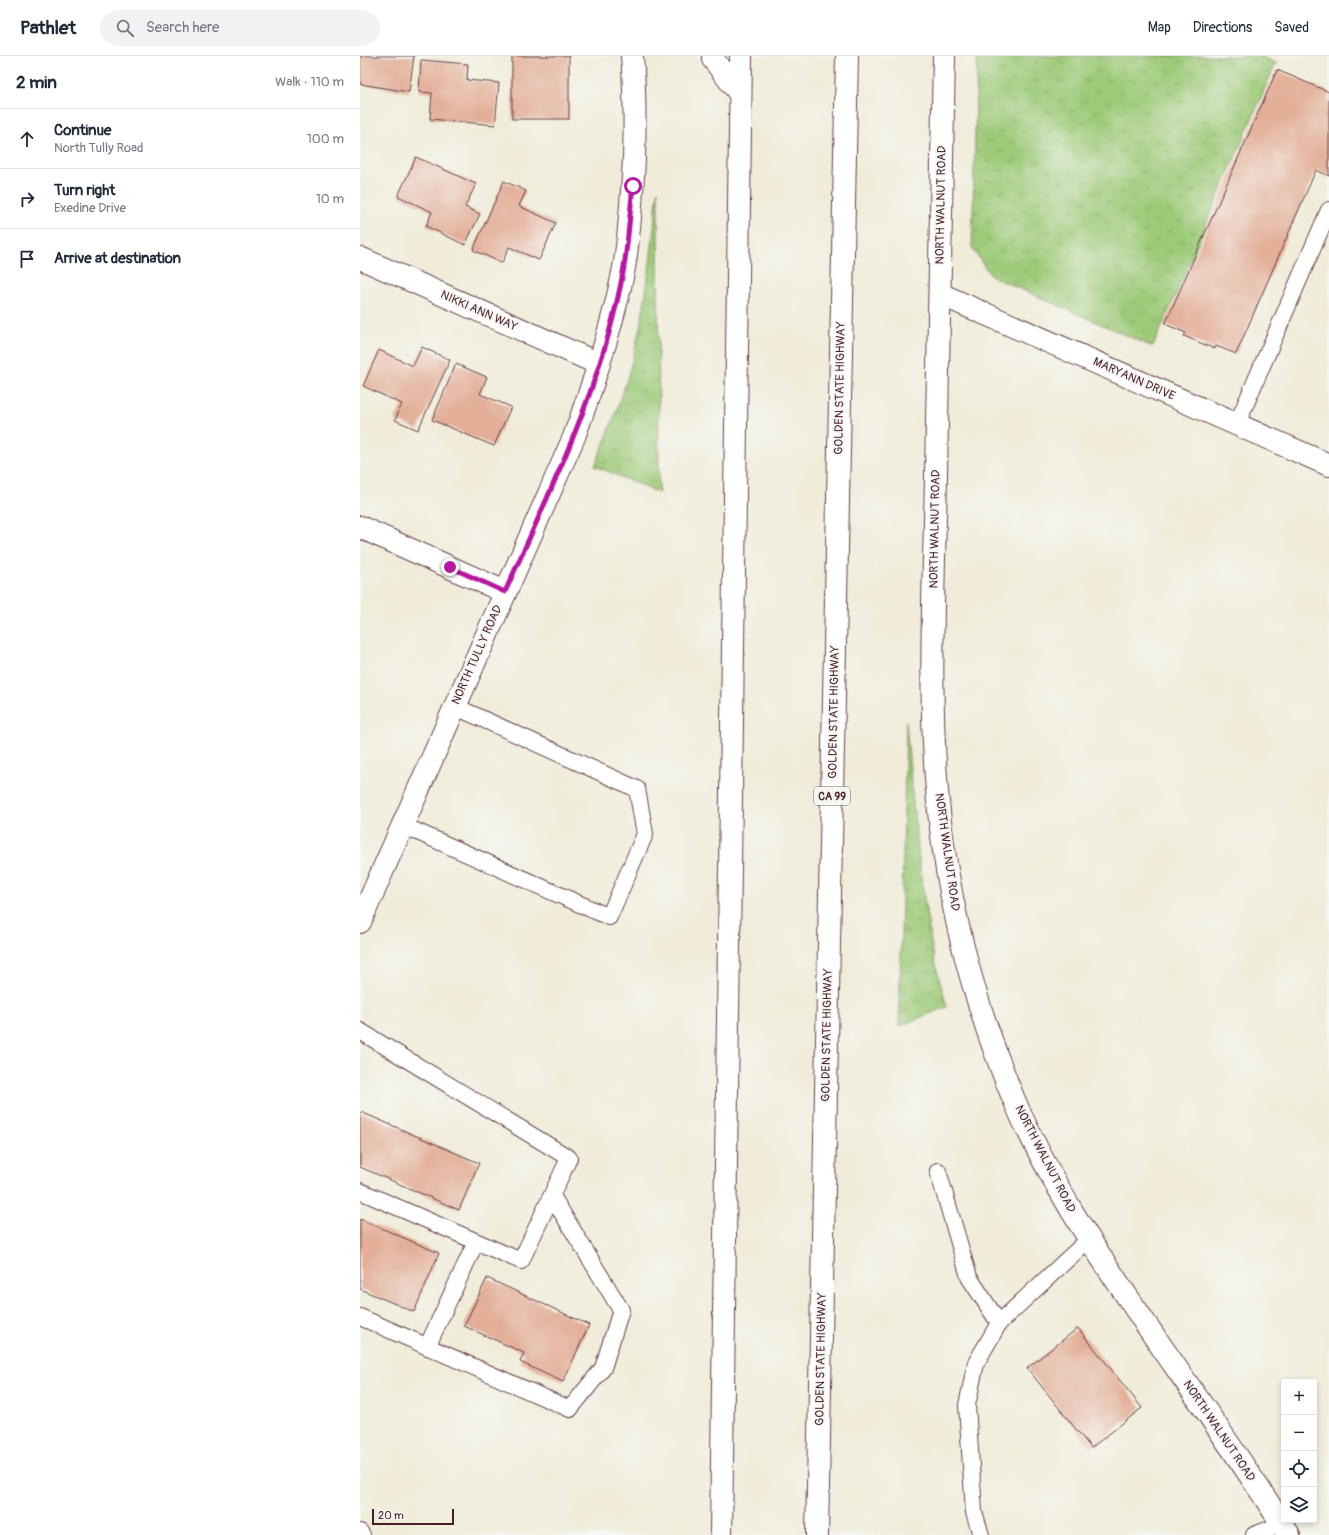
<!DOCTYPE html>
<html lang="en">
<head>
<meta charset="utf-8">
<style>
  :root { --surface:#fff; --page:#f2f2f3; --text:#1f2937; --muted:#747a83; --line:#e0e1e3 }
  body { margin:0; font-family:Pangolin,sans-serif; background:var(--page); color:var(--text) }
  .controls { position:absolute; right:12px; bottom:12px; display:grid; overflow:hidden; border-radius:4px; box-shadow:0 2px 6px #0003 }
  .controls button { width:36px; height:36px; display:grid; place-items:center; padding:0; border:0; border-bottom:1px solid var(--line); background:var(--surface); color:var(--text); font:20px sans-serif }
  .scale { position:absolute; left:12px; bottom:10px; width:82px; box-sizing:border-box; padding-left:4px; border:2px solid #4a1f2b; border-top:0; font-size:11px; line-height:14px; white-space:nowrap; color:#4a1f2b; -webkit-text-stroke:3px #f6f6f2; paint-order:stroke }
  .stop { position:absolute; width:12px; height:12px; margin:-9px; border:3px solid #b5179e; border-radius:50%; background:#fff }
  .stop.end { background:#b5179e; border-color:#fff; box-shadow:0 1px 4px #0008 }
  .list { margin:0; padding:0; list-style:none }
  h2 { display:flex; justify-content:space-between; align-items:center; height:52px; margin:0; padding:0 16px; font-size:17px }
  h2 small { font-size:13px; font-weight:400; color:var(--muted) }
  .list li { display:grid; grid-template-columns:26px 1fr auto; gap:12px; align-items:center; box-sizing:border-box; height:60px; padding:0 16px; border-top:1px solid var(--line) }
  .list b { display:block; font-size:15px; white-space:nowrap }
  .list p { margin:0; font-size:13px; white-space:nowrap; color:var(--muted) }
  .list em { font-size:13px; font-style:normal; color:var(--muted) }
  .icon { flex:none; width:22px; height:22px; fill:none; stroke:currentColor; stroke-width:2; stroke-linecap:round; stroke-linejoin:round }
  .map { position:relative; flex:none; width:969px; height:1479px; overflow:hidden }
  header { display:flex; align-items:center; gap:24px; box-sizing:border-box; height:56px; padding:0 20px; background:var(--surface); border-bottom:1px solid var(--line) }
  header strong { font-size:19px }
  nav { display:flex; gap:22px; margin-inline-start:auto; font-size:14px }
  .search { width:280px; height:36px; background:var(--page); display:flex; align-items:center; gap:10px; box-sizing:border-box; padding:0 14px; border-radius:22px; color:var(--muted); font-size:15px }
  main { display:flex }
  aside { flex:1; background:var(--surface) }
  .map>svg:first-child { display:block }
  .grass { fill:url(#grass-tufts); stroke:#747452 }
  .building { fill:#e3af98 }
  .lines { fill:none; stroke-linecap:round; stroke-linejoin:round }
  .service-casing { stroke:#633e45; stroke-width:18 }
  .minor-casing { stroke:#633e45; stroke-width:24 }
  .tertiary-casing { stroke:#633e45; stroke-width:24 }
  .motorway-casing { stroke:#633e45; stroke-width:24 }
  .service { stroke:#fff; stroke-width:16 }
  .minor { stroke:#fff; stroke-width:22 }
  .tertiary { stroke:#fff; stroke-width:22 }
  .motorway { stroke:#fff; stroke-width:22 }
  .route { stroke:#b5179e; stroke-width:5 }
  .labels { text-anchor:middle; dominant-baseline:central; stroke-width:4; stroke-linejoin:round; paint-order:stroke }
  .shield { fill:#f6f6f2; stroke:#7e6067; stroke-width:1 }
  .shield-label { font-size:11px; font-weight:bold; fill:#4a1f2b }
  .street-label { font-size:12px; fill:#4a1f2b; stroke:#f6f6f2 }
</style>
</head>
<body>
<header>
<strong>Pathlet</strong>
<div class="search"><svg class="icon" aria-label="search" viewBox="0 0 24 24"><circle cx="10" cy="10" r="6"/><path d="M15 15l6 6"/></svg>Search here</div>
<nav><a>Map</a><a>Directions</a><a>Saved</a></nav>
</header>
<main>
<aside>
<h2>2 min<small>Walk · 110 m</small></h2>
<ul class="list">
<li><svg class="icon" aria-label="ahead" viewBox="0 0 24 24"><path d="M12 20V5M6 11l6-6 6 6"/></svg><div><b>Continue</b><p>North Tully Road</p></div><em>100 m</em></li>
<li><svg class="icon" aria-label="right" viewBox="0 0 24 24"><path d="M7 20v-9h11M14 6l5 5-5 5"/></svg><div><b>Turn right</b><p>Exedine Drive</p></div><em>10 m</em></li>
<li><svg class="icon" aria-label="arrive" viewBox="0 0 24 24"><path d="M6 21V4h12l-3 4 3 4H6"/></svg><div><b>Arrive at destination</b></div></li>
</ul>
</aside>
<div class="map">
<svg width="969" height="1479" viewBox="0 0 969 1479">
  <defs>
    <pattern id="grass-tufts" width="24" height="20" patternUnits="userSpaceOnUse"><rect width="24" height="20" fill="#9dca78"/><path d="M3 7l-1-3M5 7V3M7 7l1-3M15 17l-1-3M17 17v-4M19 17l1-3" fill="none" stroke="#89ad68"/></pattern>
  </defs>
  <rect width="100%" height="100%" fill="#f6f6f2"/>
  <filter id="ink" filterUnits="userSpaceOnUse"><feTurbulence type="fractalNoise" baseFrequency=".025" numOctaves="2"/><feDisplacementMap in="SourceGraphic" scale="8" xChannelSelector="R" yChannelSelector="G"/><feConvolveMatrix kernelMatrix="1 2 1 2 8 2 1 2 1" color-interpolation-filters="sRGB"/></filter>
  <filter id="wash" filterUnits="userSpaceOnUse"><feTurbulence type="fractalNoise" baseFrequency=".012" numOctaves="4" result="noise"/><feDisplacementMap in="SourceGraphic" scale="16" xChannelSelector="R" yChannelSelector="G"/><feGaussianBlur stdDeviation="0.9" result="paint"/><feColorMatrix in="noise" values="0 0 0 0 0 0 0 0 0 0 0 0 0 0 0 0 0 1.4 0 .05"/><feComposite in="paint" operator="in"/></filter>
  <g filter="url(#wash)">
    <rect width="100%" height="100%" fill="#f0ecd9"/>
    <!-- grass -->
    <g class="grass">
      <path d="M 617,0 L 900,0 L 916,7 L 793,291 L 631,220 L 612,192 Z"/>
      <path d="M 298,135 L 299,437 L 235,410 C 251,370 267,330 276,289 C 288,239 292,186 298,135 Z"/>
      <path d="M 546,665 C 552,741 559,817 572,892 C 576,912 582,932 587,951 L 539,970 Z"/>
    </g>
    <g id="blocks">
      <!-- building -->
      <g class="building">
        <path d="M 0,0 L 54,0 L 49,36 L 0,28 Z"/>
        <rect x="152" y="0" width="57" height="63"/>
        <path d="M 61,4 L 108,8 L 107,24 L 139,27 L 135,69 L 70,63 L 72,37 L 59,36 Z"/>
        <path d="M 917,14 L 969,36 L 969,120 L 956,114 L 876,298 L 856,290 L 855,293 L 824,280 L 826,277 L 805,268 Z"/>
        <path d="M 56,101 L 116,128 L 105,151 L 120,158 L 105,189 L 66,170 L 72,156 L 38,140 Z"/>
        <path d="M 144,125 L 166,135 L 159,150 L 196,167 L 179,204 L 149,191 L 142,207 L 113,194 Z"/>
        <path d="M 62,291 L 90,304 L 58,374 L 35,364 L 42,348 L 3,330 L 19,294 L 53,310 Z"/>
        <path d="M 96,308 L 127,321 L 120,338 L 151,351 L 134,390 L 72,364 Z"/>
        <path d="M 1,1056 L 119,1107 L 99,1154 L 0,1111 L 0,1059 Z"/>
        <path d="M 0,1163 L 79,1197 L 54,1256 L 0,1233 Z"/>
        <path d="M 127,1222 L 229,1269 L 203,1326 L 160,1306 L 164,1297 L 104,1270 Z"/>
        <path d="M 718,1272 L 782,1352 L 731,1392 L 667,1312 Z"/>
      </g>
    </g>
  </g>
  <g filter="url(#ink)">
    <use href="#blocks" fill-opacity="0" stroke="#633e45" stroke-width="1"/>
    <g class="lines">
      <!-- service casing -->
      <g class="service-casing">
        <g id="service">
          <path d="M 877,368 L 969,154"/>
          <path d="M 42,769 L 249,861 L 285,778 L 277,733 L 94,650"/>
          <path d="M 0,975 L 209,1102 L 161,1205 L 0,1135"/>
          <path d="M 578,1115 L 609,1221 L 639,1267"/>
          <path d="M 0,1261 L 210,1353 L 243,1312 L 261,1254 L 192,1140"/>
          <path d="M 67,1291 L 116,1186"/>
          <path d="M 0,1476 L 2,1479"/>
          <path d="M 621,1479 L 614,1456 L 607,1349 L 616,1307 L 639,1267 L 728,1184"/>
          <path d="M 894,1479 L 923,1468"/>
        </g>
      </g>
      <!-- minor casing -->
      <g class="minor-casing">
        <g id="minor">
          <path d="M 584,0 C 581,139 579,279 576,418 C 574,532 567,652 580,765 C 591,859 616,952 652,1039 C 686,1120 734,1192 783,1264 C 832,1335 883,1406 929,1479"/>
          <path d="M 0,202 L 239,308"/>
          <path d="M 580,238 L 969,409"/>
          <path d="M 0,471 L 145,536"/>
        </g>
      </g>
      <!-- tertiary casing -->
      <g class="tertiary-casing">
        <path id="tertiary" d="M 0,866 L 214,381 C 234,326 253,269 264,212 C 270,176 272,139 274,103 C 275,69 275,34 272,0"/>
      </g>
      <!-- motorway casing -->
      <g class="motorway-casing">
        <g id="motorway">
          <path d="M 353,0 L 353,3 L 380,38"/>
          <path d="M 361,1479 L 381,0"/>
          <path d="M 457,1479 L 487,0"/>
        </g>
      </g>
      <!-- service -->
      <use href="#service" class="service"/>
      <!-- minor -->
      <use href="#minor" class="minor"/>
      <!-- tertiary -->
      <use href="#tertiary" class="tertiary"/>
      <!-- motorway -->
      <use href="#motorway" class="motorway"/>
    </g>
  </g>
  <g class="lines" filter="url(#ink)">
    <!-- route -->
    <path class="route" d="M 90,511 L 145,536 C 192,431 244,326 264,211 C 268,184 270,157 273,130"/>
  </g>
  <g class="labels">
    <!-- shield labels -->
    <rect class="shield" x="454" y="731" width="36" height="18" rx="3"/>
    <g class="shield-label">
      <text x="472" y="740">CA 99</text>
    </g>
    <!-- street labels -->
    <g class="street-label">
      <text transform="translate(581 149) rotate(-89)">NORTH WALNUT ROAD</text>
      <text transform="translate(119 255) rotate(24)">NIKKI ANN WAY</text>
      <text transform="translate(774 323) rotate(24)">MARYANN DRIVE</text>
      <text transform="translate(480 332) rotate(-89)">GOLDEN STATE HIGHWAY</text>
      <text transform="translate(575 473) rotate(-89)">NORTH WALNUT ROAD</text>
      <text transform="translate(117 599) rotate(-66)">NORTH TULLY ROAD</text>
      <text transform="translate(474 656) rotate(-89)">GOLDEN STATE HIGHWAY</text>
      <text transform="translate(587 796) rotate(82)">NORTH WALNUT ROAD</text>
      <text transform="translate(467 979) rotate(-89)">GOLDEN STATE HIGHWAY</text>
      <text transform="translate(685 1103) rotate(63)">NORTH WALNUT ROAD</text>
      <text transform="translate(461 1303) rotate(-89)">GOLDEN STATE HIGHWAY</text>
      <text transform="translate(859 1375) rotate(56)">NORTH WALNUT ROAD</text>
    </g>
  </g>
</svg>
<div class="controls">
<button>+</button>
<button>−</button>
<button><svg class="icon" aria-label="locate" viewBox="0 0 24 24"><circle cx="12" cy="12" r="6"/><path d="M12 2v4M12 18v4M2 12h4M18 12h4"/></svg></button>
<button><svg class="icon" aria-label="layers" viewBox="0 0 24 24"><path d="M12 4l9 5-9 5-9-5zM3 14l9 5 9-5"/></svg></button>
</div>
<div class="scale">20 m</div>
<div class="stop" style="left:273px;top:130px"></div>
<div class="stop end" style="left:90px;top:511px"></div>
</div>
</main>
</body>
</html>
